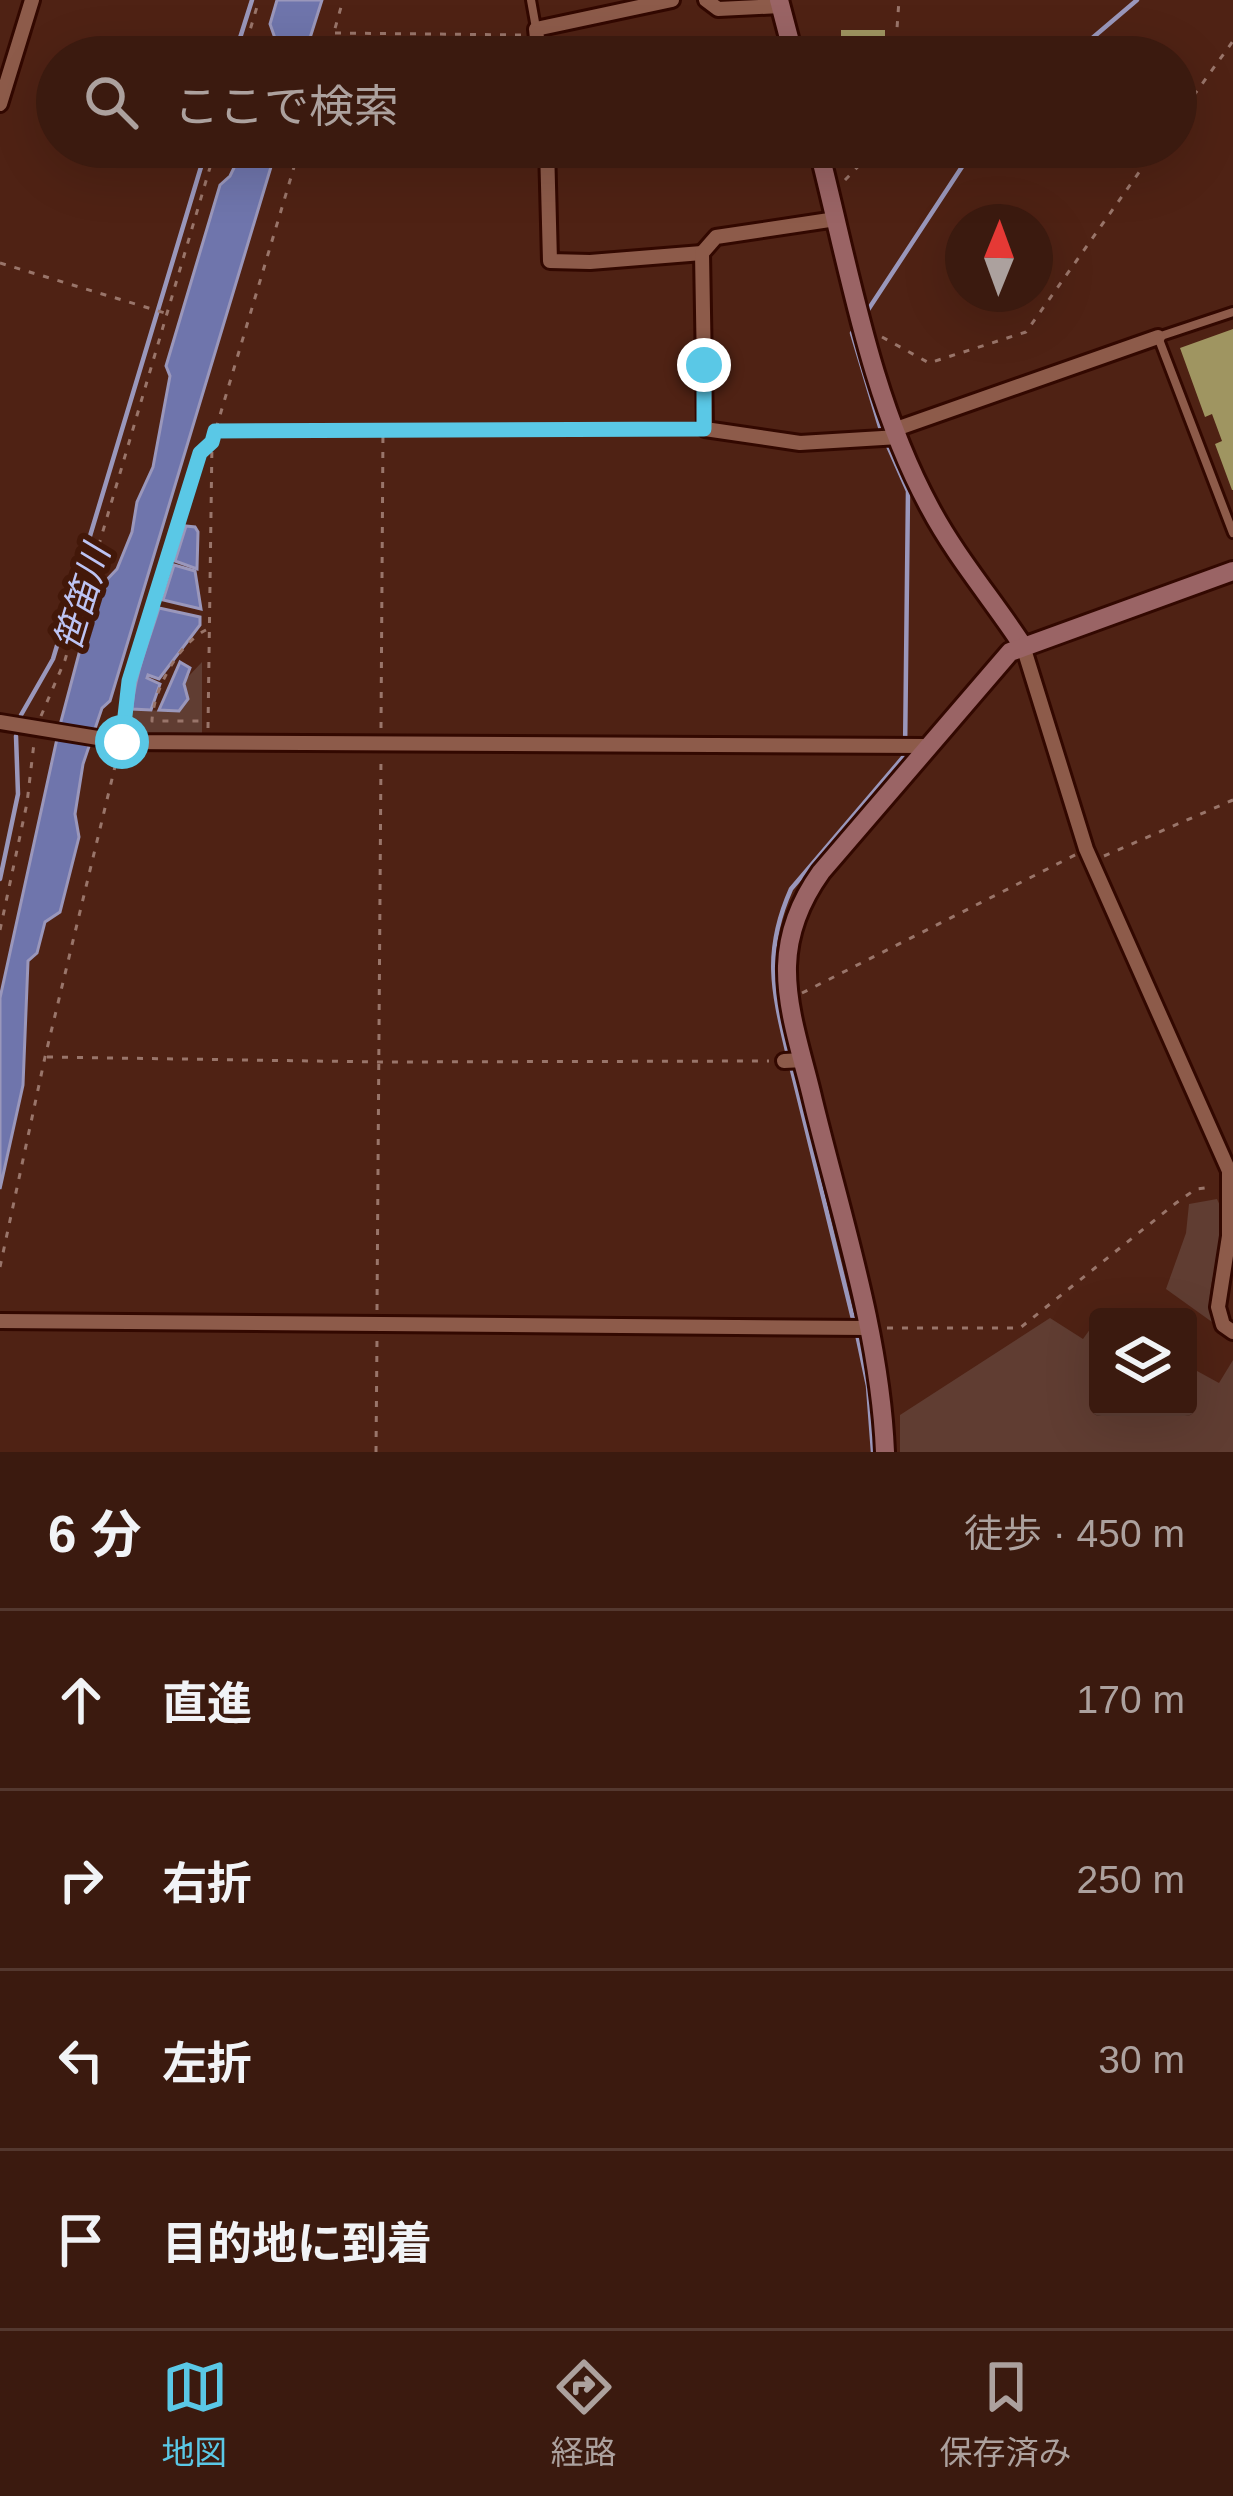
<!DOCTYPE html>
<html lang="ja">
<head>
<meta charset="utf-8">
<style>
  :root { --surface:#3b1a0f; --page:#46271d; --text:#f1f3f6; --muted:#aca19e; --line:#54382f; --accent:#5ac8e6 }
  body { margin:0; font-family:Helvetica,"Noto Sans JP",sans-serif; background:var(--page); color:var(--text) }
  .controls { position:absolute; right:36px; bottom:36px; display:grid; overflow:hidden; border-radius:12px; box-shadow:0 12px 48px #0002 }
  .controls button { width:108px; height:108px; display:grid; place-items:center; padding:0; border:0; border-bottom:3px solid var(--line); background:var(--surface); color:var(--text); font:60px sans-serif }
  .compass { position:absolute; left:945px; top:204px; width:108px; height:108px; border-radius:50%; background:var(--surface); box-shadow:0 12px 48px #0002; rotate:1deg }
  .stop { position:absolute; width:36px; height:36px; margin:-27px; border:9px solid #5ac8e6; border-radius:50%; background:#fff }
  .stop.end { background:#5ac8e6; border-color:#fff; box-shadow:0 3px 12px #0008 }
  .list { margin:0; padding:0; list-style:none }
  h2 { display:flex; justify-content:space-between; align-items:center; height:156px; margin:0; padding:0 48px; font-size:51px }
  h2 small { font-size:39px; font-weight:400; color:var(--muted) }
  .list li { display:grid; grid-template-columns:78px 1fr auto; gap:36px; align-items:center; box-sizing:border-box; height:180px; padding:0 48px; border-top:3px solid var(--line) }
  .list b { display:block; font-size:45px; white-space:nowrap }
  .list em { font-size:39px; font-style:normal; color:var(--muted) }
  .icon { flex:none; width:66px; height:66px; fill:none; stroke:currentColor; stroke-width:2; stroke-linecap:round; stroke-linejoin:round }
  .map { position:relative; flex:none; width:1233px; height:1452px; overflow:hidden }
  .search { position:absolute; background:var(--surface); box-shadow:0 12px 48px #0002; left:36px; right:36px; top:36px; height:132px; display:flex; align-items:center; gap:30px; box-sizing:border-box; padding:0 42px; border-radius:66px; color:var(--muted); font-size:45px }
  .sheet { height:876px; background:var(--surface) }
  nav { display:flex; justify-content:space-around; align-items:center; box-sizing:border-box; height:168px; border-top:3px solid var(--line); background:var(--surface); font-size:33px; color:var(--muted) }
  nav a { display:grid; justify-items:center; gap:6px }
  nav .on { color:var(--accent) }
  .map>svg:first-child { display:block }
  .green { fill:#603d32 }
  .water { fill:#6f75ac; stroke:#9a97bb; stroke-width:3 }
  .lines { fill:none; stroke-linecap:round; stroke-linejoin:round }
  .stream { stroke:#9a97bb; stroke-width:4.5 }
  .building { fill:#9f9561 }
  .lane-casing { stroke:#320800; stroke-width:14 }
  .street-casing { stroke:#320800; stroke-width:20 }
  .secondary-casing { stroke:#320800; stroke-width:24 }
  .path { stroke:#99756a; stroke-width:3; stroke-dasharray:6 9; stroke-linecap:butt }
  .lane { stroke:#8d5b4a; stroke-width:8 }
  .street { stroke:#8d5b4a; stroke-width:14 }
  .secondary { stroke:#9a6465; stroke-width:18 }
  .route { stroke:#5ac8e6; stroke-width:15 }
  .labels { text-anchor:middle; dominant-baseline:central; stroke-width:12; stroke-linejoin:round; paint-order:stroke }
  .water-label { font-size:36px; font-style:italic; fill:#bdc4f4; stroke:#431809 }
</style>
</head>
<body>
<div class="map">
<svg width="1233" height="1452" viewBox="0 0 1233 1452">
  <rect width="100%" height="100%" fill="#4f2214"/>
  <!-- green -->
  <g class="green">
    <path d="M 202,662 L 202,738 L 131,736 L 132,710 L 179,711 C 192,699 184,694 186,679 Z"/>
    <path d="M 1217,1199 C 1233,1231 1214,1259 1210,1293 C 1209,1302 1211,1313 1212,1322 L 1166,1289 L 1186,1233 L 1189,1204 Z"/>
    <path d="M 1050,1318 L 1083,1339 L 1098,1318 L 1098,1407 L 1188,1407 L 1188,1366 L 1219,1383 L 1233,1360 L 1233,1452 L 900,1452 L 900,1415 Z"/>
  </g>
  <!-- water -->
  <g class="water">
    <path d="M 277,0 L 322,0 L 304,57 L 271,57 L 276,41 L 270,24 Z"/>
    <path d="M 244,147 L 277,147 L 110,701 L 102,708 L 83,764 L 75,814 L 79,837 L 60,912 L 45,922 L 37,953 L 28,961 L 23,1085 L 0,1189 L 0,998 L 60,725 L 85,631 L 99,588 L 117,569 L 132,532 L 137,502 L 153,467 L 170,376 L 166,366 L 220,185 L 230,176 Z"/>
    <path d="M 186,526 L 195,527 L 198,532 L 197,569 L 175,561 Z"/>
    <path d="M 174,565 L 195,571 L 201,609 L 163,600 Z"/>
    <path d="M 159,608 L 200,617 L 200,625 L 159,679 L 148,675 L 147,678 L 160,684 L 151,710 L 132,709 C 134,677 148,643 159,608 Z"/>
    <path d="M 180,662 L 190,668 L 184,684 L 188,699 L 179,711 L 159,710 Z"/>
  </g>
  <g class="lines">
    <!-- stream -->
    <g class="stream">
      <path d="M 234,57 L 252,0"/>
      <path d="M 1070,57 L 1137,0"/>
      <path d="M 866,313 L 975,147"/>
      <path d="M 21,715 L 53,659 L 207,147"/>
      <path d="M 0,879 L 18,794 L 16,736"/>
      <path d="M 788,1055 C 773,991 763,952 791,889 L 905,755 L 908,491 L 881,430 L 852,333 L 856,327"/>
      <path d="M 791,1066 L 854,1323"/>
      <path d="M 857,1334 L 868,1386 L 873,1452"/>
    </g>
  </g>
  <!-- building -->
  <g class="building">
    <rect x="841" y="30" width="44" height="27"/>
    <path d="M 1233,329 L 1233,490 L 1232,490 L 1215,444 L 1222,441 L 1212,414 L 1205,417 L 1180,348 Z"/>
  </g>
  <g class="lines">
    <!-- lane casing -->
    <g class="lane-casing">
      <g id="lane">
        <path d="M 531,0 L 536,28"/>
        <path d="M 1233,312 L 1158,337 L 1233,533"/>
      </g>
    </g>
    <!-- street casing -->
    <g class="street-casing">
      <g id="street">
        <path d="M 706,0 L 718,9 L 780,6"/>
        <path d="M 539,57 L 536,29 L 672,0"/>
        <path d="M 0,104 L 32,0"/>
        <path d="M 547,147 L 550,261 L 590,262 L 702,253"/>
        <path d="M 836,219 L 716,237 L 702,253 L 705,429 L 800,443 L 899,437"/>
        <path d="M 896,429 L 1158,337"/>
        <path d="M 1023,646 L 1086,849 L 1229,1171 L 1229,1236 L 1218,1307 L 1223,1325 L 1233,1332"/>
        <path d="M 0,722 L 122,742 L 927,746"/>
        <path d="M 784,1061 L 804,1060"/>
        <path d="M 0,1321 L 868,1328"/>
      </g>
    </g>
    <!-- secondary casing -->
    <g class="secondary-casing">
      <g id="secondary">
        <path d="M 779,0 L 794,57"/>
        <path d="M 818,147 C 849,267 870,398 930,508 C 956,557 993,600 1023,646"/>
        <path d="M 885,1452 C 880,1333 841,1216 813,1101 C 803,1057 786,1011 787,966 C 788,931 801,900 821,872 L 1010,652 L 1233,571"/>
      </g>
    </g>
    <!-- path -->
    <g class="path">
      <path d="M 335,33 L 524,35"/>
      <path d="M 242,57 L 259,0"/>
      <path d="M 327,57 L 343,0"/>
      <path d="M 895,57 L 899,0"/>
      <path d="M 1176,120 L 1233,41"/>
      <path d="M 845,180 L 877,147"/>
      <path d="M 0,263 L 165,313"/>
      <path d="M 882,337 L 929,363 L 1026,332 L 1157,147"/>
      <path d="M 215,431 L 691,429"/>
      <path d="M 206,630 C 179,643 153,690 152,721 L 207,721"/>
      <path d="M 41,716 L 65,660 L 216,147"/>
      <path d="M 124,727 C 134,634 171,543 199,453 L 212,442"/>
      <path d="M 208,728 L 212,442 L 300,147"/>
      <path d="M 381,728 L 383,430"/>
      <path d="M 1104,856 L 1233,800"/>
      <path d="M 0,930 L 27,803 L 34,743"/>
      <path d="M 802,993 L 1077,854"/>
      <path d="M 47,1057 L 380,1062 L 769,1061"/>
      <path d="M 0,1267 L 45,1057 L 118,754"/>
      <path d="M 377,1310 L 381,756"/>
      <path d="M 887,1328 L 1020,1328 L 1176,1203 L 1196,1189 L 1213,1187"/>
      <path d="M 376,1452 L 377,1338"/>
    </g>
    <!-- lane -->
    <use href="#lane" class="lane"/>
    <!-- street -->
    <use href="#street" class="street"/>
    <!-- secondary -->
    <use href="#secondary" class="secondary"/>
  </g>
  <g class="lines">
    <!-- route -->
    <path class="route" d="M 122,742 L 129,681 L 200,453 L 212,442 L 215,431 L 704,429 L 704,365"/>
  </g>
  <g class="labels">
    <!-- water labels -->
    <g class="water-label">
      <text transform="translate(82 598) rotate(-73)">笹笛川</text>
    </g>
  </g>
</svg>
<div class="controls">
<button><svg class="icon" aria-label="layers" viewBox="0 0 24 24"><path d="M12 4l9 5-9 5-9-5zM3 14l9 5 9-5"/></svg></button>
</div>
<svg class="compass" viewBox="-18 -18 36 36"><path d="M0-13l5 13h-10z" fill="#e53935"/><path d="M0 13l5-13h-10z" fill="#aca19e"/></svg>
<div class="stop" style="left:122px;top:742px"></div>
<div class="stop end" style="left:704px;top:365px"></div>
<div class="search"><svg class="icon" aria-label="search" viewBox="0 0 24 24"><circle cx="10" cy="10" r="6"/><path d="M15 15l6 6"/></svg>ここで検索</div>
</div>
<section class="sheet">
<h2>6 分<small>徒歩 · 450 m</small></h2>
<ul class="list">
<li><svg class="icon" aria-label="ahead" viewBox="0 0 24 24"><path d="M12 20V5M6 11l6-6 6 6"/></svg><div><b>直進</b></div><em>170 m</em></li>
<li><svg class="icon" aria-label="right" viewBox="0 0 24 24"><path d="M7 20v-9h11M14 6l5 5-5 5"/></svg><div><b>右折</b></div><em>250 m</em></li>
<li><svg class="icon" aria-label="left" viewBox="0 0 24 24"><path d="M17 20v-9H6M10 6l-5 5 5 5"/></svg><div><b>左折</b></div><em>30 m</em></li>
<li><svg class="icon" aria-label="arrive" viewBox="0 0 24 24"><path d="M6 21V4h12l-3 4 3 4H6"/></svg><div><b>目的地に到着</b></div></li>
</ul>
</section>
<nav>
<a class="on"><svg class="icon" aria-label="map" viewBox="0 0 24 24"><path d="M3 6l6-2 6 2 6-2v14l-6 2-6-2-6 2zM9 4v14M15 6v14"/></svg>地図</a>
<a><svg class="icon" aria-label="directions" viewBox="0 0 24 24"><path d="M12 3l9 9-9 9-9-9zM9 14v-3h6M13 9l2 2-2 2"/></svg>経路</a>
<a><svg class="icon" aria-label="saved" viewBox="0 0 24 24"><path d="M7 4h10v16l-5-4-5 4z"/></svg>保存済み</a>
</nav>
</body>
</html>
